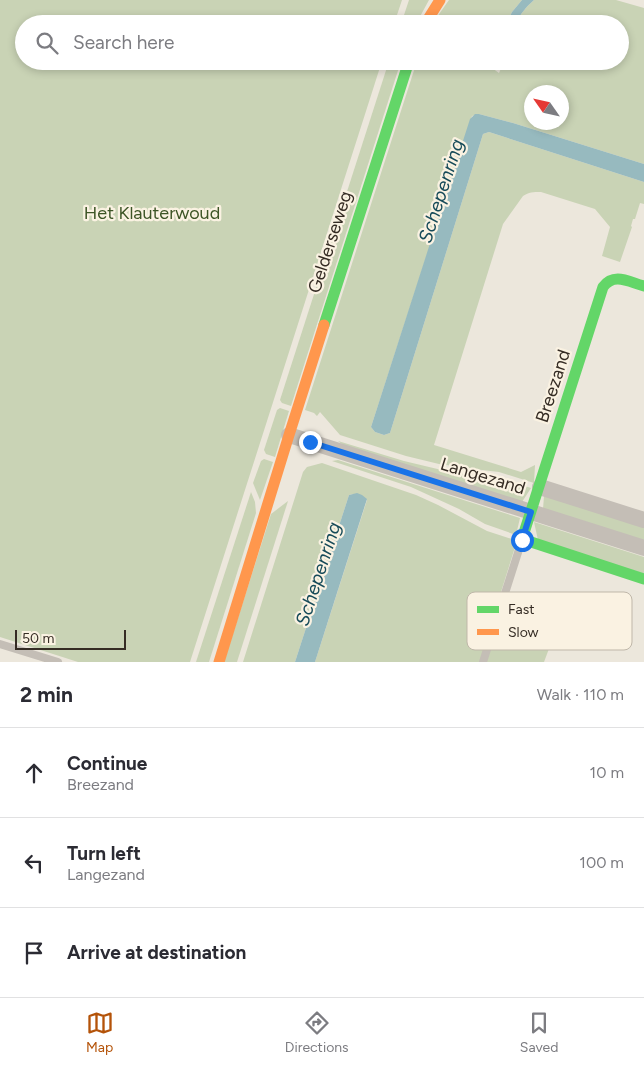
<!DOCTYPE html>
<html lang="en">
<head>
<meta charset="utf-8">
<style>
  :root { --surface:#fff; --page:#f2f2f3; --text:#2b2b33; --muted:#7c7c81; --line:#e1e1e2; --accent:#b45309 }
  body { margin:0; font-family:Figtree,sans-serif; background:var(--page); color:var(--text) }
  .compass { position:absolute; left:524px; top:85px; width:45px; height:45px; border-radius:50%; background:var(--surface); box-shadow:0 2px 8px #0003; rotate:304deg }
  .scale { position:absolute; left:15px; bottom:12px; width:111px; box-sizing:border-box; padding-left:5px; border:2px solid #352c24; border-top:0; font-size:14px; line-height:18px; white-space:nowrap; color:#352c24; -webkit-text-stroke:4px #faf2e2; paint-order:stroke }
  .stop { position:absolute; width:15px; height:15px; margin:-11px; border:4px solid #1a73e8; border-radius:50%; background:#fff }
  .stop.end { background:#1a73e8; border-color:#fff; box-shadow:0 1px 5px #0008 }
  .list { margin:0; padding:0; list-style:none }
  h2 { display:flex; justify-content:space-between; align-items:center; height:65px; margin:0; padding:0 20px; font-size:21px }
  h2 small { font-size:16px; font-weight:400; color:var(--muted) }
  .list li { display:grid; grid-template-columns:32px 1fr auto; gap:15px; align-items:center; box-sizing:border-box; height:90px; padding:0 20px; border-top:1px solid var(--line) }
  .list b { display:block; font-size:19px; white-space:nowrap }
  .list p { margin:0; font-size:16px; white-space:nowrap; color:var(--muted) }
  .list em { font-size:16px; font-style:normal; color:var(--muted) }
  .icon { flex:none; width:28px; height:28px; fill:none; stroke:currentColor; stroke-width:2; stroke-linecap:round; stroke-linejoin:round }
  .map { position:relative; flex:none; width:644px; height:662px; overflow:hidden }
  .search { position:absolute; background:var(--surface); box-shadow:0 2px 8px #0003; left:15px; right:15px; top:15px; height:55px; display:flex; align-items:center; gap:12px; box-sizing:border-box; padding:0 18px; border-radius:28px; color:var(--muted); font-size:19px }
  .sheet { height:335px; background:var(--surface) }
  nav { display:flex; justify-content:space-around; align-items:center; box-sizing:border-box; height:70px; border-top:1px solid var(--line); background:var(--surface); font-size:14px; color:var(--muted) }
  nav a { display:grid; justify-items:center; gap:2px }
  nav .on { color:var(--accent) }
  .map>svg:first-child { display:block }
  .green { fill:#c9d3b5; fill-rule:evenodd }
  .water { fill:#97babf }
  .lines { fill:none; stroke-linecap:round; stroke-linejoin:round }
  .lane { stroke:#c4beb6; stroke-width:8 }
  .street { stroke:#c4beb6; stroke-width:16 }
  .fast { stroke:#63d668; stroke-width:11 }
  .slow { stroke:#ff974d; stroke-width:11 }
  .route { stroke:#1a73e8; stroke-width:6 }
  .labels { text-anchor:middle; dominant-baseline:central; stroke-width:4.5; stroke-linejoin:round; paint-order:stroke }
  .park-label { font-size:18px; fill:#3d5526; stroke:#faf2e2 }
  .street-label { font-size:18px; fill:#352c24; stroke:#faf2e2 }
  .water-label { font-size:19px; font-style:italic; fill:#174b59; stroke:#faf2e2 }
  .key { fill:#faf2e2; stroke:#bfb7a9; stroke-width:1 }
  .key-label { font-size:14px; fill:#352c24 }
</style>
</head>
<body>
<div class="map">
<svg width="644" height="662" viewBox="0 0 644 662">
  <rect width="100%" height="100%" fill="#ece7dc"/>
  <!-- green -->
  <g class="green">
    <path d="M 0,0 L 402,0 L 394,24 L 24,24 L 24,61 L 382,61 L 190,662 L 78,662 L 0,637 Z"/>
    <path d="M 409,0 L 429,0 L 416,24 L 401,24 Z"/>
    <path d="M 449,0 L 522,0 L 512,12 L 506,24 L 432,24 Z"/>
    <path d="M 534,0 L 616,0 L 644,8 L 644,164 L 513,123 L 479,114 L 472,116 L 371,427 L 375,432 L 384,435 L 390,433 L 483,134 L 489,132 L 644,182 L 644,204 L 640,203 L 635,219 L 633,219 L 631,226 L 632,227 L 620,262 L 602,256 L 610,227 L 595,209 L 541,192 C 533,192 529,192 523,196 L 503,224 L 434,445 L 521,472 L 535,465 L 534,483 L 499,472 L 482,470 L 439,464 L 406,456 L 340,435 L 320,412 L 317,416 L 314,413 L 305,410 L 417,61 L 494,61 L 492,68 L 499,73 L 504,61 L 620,61 L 620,24 L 516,24 C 520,14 526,7 534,0 ZM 532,92 L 562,92 L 562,122 L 532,122 Z"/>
    <path d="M 389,61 L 401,61 L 291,406 L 282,403 L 280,400 Z"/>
    <path d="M 280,408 L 289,411 L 275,457 L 266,454 L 264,450 L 277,410 Z"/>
    <path d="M 338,441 L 404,461 L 450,472 L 503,479 L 531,488 L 522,502 L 343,445 Z"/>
    <path d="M 264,459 L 273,462 L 260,500 L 253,483 L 261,461 Z"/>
    <path d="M 338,460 L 520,518 L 516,535 L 485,524 L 459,509 L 411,487 L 332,461 Z"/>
    <path d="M 322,463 L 416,495 L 438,505 L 487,531 L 515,540 L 516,544 L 490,627 L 550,646 L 544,662 L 315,662 L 367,500 C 360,494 357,493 349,495 L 295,662 L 243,662 L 303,472 L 307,467 Z"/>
    <path d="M 251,492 L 255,502 L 256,513 L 209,662 L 196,662 Z"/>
    <path d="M 544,496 L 644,526 L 644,541 L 543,509 Z"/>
    <path d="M 288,501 L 237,662 L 224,662 L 271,514 Z"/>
    <path d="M 534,522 L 644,557 L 644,574 L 538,540 Z"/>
  </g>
  <!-- water -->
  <g class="water">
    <path d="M 522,0 L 534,0 C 526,7 520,14 516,24 L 506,24 L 512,12 Z"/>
    <path d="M 475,114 L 479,114 L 513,123 L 644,164 L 644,182 L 489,132 L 483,134 L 390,433 L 384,435 L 375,432 L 371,427 L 470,119 Z"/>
    <path d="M 357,493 L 362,495 L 367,499 L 315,662 L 295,662 L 349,495 Z"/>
  </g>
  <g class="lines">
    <!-- lane -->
    <g class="lane">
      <path d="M 0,644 L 58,662"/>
      <path d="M 483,662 L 522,540"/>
    </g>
    <!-- street -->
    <g class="street">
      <path d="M 289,435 L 644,548"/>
      <path d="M 540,487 L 644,520"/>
    </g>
    <!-- fast -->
    <g class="fast">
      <path d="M 644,286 C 629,282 614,272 603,287 L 522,539 L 644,579"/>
      <path d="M 324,325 L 409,61"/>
    </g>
    <!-- slow -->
    <g class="slow">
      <path d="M 425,24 L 440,0"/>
      <path d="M 219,662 L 289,435 L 324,325"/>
    </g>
  </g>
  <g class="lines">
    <!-- route -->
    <path class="route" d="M 310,442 L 531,512 L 522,540"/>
  </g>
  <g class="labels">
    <!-- park labels -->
    <g class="park-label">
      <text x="152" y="213">Het Klauterwoud</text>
    </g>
    <!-- street labels -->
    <g class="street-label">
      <text transform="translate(330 242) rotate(-72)">Gelderseweg</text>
      <text transform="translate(553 386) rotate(-72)">Breezand</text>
      <text transform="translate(483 476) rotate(17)">Langezand</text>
    </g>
    <!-- water labels -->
    <g class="water-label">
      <text transform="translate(441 191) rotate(-72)">Schepenring</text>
      <text transform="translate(318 574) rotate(-72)">Schepenring</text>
    </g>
  </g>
  <!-- legend -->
  <rect x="467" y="592" width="165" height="58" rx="8" class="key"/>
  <rect x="477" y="606" width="22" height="7" fill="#63d668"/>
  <rect x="477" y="629" width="22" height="6" fill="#ff974d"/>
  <g class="key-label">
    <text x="508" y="614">Fast</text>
    <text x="508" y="637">Slow</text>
  </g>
</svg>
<svg class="compass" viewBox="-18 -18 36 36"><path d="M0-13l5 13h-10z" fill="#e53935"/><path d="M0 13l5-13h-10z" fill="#7c7c81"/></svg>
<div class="scale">50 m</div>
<div class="stop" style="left:522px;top:540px"></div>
<div class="stop end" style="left:310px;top:442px"></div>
<div class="search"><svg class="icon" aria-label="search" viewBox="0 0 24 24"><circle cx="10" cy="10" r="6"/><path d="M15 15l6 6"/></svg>Search here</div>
</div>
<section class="sheet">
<h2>2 min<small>Walk · 110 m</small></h2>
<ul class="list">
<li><svg class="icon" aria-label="ahead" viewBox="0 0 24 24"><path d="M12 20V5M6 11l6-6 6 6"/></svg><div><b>Continue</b><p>Breezand</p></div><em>10 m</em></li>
<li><svg class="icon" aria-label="left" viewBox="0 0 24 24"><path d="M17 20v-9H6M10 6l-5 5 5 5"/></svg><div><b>Turn left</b><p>Langezand</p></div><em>100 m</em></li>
<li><svg class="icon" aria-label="arrive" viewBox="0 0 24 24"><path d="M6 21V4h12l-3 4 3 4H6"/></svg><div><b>Arrive at destination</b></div></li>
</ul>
</section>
<nav>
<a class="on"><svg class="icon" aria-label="map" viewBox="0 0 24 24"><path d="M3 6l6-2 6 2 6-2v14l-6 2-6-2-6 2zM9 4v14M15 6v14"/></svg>Map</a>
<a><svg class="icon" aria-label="directions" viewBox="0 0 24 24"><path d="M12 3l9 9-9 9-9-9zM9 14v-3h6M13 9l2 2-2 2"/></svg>Directions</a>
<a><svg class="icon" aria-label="saved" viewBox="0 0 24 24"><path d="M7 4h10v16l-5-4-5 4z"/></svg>Saved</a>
</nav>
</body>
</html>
